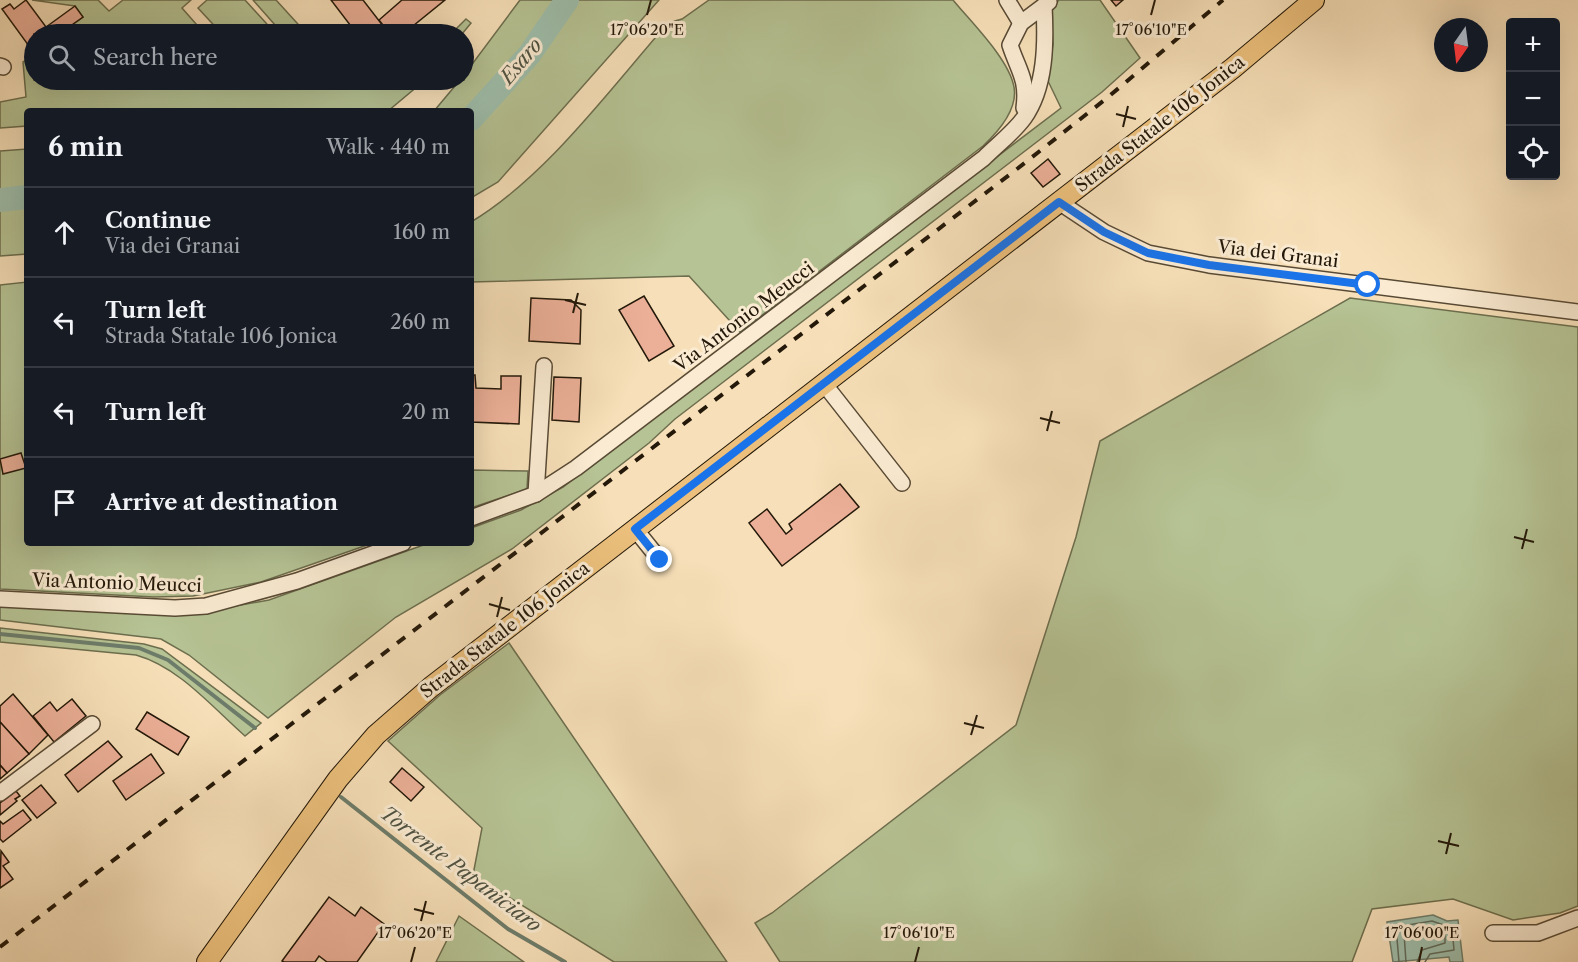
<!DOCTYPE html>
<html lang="en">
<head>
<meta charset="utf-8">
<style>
  :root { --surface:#171b24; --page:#20242c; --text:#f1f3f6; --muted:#9ea1a6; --line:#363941 }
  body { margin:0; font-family:"Libre Caslon Text",serif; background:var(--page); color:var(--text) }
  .controls { position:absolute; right:18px; top:18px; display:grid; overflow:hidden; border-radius:6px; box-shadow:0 6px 24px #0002 }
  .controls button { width:54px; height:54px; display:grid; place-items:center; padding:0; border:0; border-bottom:2px solid var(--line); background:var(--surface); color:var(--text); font:30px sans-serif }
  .compass { position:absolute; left:1434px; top:18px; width:54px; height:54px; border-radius:50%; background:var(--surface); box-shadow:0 6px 24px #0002; rotate:194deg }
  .stop { position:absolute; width:18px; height:18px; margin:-14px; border:4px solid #1a73e8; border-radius:50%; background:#fff }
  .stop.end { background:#1a73e8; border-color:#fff; box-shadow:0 2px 6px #0008 }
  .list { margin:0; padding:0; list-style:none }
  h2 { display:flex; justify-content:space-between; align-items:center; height:78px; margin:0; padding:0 24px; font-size:26px }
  h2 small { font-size:20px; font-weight:400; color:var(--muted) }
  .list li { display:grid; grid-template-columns:39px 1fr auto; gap:18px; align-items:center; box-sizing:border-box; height:90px; padding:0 24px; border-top:2px solid var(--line) }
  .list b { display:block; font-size:22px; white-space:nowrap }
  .list p { margin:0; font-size:20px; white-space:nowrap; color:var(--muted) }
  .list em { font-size:20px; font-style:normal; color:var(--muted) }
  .icon { flex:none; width:33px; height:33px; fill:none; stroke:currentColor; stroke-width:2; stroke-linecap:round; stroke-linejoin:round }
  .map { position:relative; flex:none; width:1578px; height:962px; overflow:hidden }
  .search { position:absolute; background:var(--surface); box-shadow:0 6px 24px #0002; left:24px; top:24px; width:450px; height:66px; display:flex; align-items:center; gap:15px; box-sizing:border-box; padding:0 21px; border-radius:33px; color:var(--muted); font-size:22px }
  .panel { position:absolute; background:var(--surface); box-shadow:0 6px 24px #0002; left:24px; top:108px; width:450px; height:438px; border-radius:6px }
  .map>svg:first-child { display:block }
  .green { fill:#b6c394; stroke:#6c6e4e; stroke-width:1.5 }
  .water { fill:#9ebeab; stroke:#6d7c6a; stroke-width:1.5 }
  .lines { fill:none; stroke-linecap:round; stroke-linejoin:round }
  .shore { stroke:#606b5a; stroke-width:1.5 }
  .stream { stroke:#6d7c6a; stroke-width:4 }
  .river { stroke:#9ebeab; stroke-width:24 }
  .building { fill:#ecb098; stroke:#231809; stroke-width:1.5 }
  .minor-casing { stroke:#584a35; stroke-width:18 }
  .major-casing { stroke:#231809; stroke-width:22 }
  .minor { stroke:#faebd2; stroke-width:15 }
  .major { stroke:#ecc07c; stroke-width:20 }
  .rail { stroke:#231809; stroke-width:4; stroke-dasharray:10 10; stroke-linecap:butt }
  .route { stroke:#1a73e8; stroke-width:8 }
  .ticks { fill:none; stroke:#231809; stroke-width:2 }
  .labels { text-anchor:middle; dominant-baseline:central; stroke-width:6; stroke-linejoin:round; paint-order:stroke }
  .street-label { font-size:18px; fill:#231809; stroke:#faebd2 }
  .water-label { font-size:20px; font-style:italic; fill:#4e5242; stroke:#faebd2 }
  .ticks-label { font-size:15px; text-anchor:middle; fill:#231809; stroke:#faebd2; stroke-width:6; stroke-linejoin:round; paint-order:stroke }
</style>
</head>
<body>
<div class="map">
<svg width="1578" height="962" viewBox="0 0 1578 962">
  <rect width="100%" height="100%" fill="#f7e0b9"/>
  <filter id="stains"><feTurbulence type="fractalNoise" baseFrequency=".00333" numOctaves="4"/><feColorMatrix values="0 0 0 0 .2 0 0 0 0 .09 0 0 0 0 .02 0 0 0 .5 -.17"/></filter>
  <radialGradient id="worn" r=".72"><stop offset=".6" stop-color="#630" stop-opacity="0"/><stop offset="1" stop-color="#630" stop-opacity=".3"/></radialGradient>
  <!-- green -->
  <g class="green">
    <path d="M 32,0 L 98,0 L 109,11 L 123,0 L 191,0 L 182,8 L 204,33 L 59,34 L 83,17 L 75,6 Z"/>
    <path d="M 207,0 L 245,0 L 276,34 L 222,34 L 198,8 Z"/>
    <path d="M 253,0 L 276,0 L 307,34 L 283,34 Z"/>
    <path d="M 520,0 L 659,0 L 498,182 L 471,198 L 471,111 L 434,111 L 460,80 L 464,80 L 464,75 Z"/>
    <path d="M 709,0 L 953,0 C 971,22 1009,59 1014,87 C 1018,109 998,132 983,146 L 740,332 L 689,276 L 471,282 L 471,222 C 546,177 610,89 668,23 L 682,19 Z"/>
    <path d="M 1059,0 L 1100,0 L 1140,58 L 1102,92 L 675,419 L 649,443 L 512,549 L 396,617 L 268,718 L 189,655 L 161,639 L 0,620 L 0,606 L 186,615 L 269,600 L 429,543 L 471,543 L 471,528 L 521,510 L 563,487 L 1061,108 L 1048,81 L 1053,44 L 1051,9 Z"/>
    <path d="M 466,19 L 471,23 L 462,34 L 451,34 Z"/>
    <path d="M 34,53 L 34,80 L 206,80 L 278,83 L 281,80 L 425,80 L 388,111 L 27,111 L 27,126 L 0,128 L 0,102 L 26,97 L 23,62 Z"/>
    <path d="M 27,149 L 27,254 L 0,256 L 0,151 Z"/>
    <path d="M 27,282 L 27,543 L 373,543 L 261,582 L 193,596 L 154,597 L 0,589 L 0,285 Z"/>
    <path d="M 1350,298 L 1578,327 L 1578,906 L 1560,913 L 1513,920 L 1453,899 L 1372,909 L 1352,962 L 780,962 L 755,923 L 772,913 L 1016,725 L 1076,537 L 1100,441 Z"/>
    <path d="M 471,470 L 528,471 L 527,489 L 471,508 Z"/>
    <path d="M 0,628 L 144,644 L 162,649 L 261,723 L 245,736 C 212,707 179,667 136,655 L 0,642 Z"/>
    <path d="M 509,643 L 727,962 L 614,962 L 473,875 L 482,828 L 388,741 L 440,695 Z"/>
    <path d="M 459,916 L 524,962 L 436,962 Z"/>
  </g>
  <!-- water -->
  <path class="water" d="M 1433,915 L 1447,921 L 1458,920 L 1463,962 L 1450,962 L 1449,957 L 1393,962 L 1387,922 Z"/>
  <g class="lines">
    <!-- shore -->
    <g class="shore">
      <path d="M 1399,962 L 1396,927 L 1432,921 L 1452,928 L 1454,950 L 1430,954 L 1425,962"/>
      <path d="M 1406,962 L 1404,933 L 1431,929 L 1445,935 L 1445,943 L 1422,950 L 1417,962"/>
    </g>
    <!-- stream -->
    <g class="stream">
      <path d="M 0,634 L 139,648 L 168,660 L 255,728"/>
      <path d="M 341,797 L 508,929 L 565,962"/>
    </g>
    <!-- river -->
    <g class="river">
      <path d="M 471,119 L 529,55 L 567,0"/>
      <path d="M 0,200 L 27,197"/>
    </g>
  </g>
  <!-- building -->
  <g class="building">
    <path d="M 26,0 L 46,27 L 75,6 L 83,17 L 59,34 L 34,34 L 34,53 L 2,9 L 10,4 L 14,9 Z"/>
    <path d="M 331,0 L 363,0 L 387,31 L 382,34 L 357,34 Z"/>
    <path d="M 402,0 L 445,0 L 403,34 L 390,34 L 379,20 Z"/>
    <path d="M 1111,0 L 1123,0 L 1116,6 Z"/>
    <path d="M 1048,159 L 1060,174 L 1043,187 L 1031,173 Z"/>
    <path d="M 644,296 L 674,346 L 649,361 L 619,310 Z"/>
    <path d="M 531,298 L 571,300 L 581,310 L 580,344 L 529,341 Z"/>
    <path d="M 471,375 L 475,375 L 476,388 L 501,389 L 501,376 L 521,376 L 519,424 L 471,422 Z"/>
    <path d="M 554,377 L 581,378 L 579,422 L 552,420 Z"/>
    <path d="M 21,453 L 26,468 L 3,474 L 0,459 Z"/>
    <path d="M 840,484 L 859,507 L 782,566 L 749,523 L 767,509 L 786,534 L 792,529 L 789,524 Z"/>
    <path d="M 13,694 L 48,735 L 29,754 L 0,722 L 0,706 Z"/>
    <path d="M 72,699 L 86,716 L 54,742 L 33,716 L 50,702 L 57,711 Z"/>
    <path d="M 147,712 L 189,737 L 178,755 L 136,729 Z"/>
    <path d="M 0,722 L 29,754 L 7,773 L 0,765 Z"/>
    <path d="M 108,741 L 122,757 L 78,792 L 65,775 Z"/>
    <path d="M 151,754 L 164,773 L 126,800 L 113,781 Z"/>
    <path d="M 0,765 L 7,773 L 0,779 Z"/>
    <path d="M 402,768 L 424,787 L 411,801 L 390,782 Z"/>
    <path d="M 41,785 L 56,803 L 37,818 L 22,800 Z"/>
    <path d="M 16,791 L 20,796 L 15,799 L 17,801 L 0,815 L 0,803 Z"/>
    <path d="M 23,810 L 31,820 L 3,842 L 0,839 L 0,821 L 3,824 Z"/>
    <path d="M 1,851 L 9,862 L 3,866 L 13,879 L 0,888 Z"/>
    <path d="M 329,897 L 355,916 L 361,907 L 384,924 L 357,962 L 327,962 L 319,956 L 315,962 L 284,962 L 282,961 Z"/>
  </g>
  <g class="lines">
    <!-- minor casing -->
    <g class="minor-casing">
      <g id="minor">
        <path d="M 1007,0 L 1021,23"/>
        <path d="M 0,66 L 3,67"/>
        <path d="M 1024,108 C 1028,79 1018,70 1010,45 L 1021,23 L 1049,2"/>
        <path d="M 1059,202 L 1104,232 L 1148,253 L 1209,265 L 1578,312"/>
        <path d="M 825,385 L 902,483"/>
        <path d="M 536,494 L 544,366"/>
        <path d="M 471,518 L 536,494 L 576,468 L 984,158 C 997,145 1013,133 1024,118 C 1046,87 1046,43 1044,6"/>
        <path d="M 635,529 L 660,560"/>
        <path d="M 0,599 L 175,608 L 206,606 L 297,581 L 403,543"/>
        <path d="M 0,793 L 92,724"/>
        <path d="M 1493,933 L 1538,933 L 1578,918"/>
      </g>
    </g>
    <!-- major casing -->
    <g class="major-casing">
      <path id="major" d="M 207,962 L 338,779 L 376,735 L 431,687 L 1233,68 L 1314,0"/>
    </g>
    <!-- minor -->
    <use href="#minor" class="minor"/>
    <!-- major -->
    <use href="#major" class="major"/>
    <!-- rail -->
    <path class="rail" d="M 0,947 L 1017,169 L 1107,98 L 1223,0"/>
  </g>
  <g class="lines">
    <!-- route -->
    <path class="route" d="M 660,560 L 635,529 L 1059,202 L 1104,232 L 1148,253 L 1209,265 L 1368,285"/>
  </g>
  <!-- ticks -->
  <path class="ticks" d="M 647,15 L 651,0M 1151,15 L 1155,0M 1116,114 L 1136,119M 1123,127 L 1128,106M 565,300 L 586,305M 573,313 L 578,293M 1040,418 L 1060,423M 1047,431 L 1052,411M 1514,537 L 1534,542M 1522,549 L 1527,529M 489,604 L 510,610M 497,617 L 502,597M 964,723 L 984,728M 971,735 L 977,715M 1438,841 L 1459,846M 1446,854 L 1451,833M 414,909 L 434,914M 421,921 L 426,901M 411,962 L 415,947M 915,962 L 919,947M 1419,962 L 1422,947"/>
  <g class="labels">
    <!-- street labels -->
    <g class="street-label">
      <text transform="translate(1160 124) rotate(-38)">Strada Statale 106 Jonica</text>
      <text transform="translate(1278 254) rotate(7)">Via dei Granai</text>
      <text transform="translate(744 317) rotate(-37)">Via Antonio Meucci</text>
      <text transform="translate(117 583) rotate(2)">Via Antonio Meucci</text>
      <text transform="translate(505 630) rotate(-38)">Strada Statale 106 Jonica</text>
    </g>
    <!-- water labels -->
    <g class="water-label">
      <text transform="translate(521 61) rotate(-50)">Esaro</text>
      <text transform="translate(461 869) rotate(37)">Torrente Papaniciaro</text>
    </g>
  </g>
  <g class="ticks-label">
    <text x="647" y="35">17°06'20"E</text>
    <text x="1151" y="35">17°06'10"E</text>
    <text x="415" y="938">17°06'20"E</text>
    <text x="919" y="938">17°06'10"E</text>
    <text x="1422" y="938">17°06'00"E</text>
  </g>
  <rect width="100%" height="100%" filter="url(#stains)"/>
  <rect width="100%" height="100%" fill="url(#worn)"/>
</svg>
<div class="controls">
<button>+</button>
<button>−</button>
<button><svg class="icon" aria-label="locate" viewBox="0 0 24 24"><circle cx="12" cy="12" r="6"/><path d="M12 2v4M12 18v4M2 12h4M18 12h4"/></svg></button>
</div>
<svg class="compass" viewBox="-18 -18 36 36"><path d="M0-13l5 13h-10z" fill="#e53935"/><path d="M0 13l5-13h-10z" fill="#9ea1a6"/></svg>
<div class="stop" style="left:1368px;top:285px"></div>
<div class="stop end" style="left:660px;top:560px"></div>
<div class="search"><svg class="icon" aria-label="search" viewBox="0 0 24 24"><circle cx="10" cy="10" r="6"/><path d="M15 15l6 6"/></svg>Search here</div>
<section class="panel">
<h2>6 min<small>Walk · 440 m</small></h2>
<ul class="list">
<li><svg class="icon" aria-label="ahead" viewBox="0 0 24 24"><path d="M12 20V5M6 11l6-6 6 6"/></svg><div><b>Continue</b><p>Via dei Granai</p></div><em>160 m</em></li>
<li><svg class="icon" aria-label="left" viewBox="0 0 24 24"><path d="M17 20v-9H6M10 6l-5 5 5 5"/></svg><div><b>Turn left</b><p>Strada Statale 106 Jonica</p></div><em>260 m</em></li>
<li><svg class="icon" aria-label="left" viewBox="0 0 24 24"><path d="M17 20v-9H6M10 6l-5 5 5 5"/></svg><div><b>Turn left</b></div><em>20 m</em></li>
<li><svg class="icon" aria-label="arrive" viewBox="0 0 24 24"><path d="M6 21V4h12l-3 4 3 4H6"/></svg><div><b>Arrive at destination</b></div></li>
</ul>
</section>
</div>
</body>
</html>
